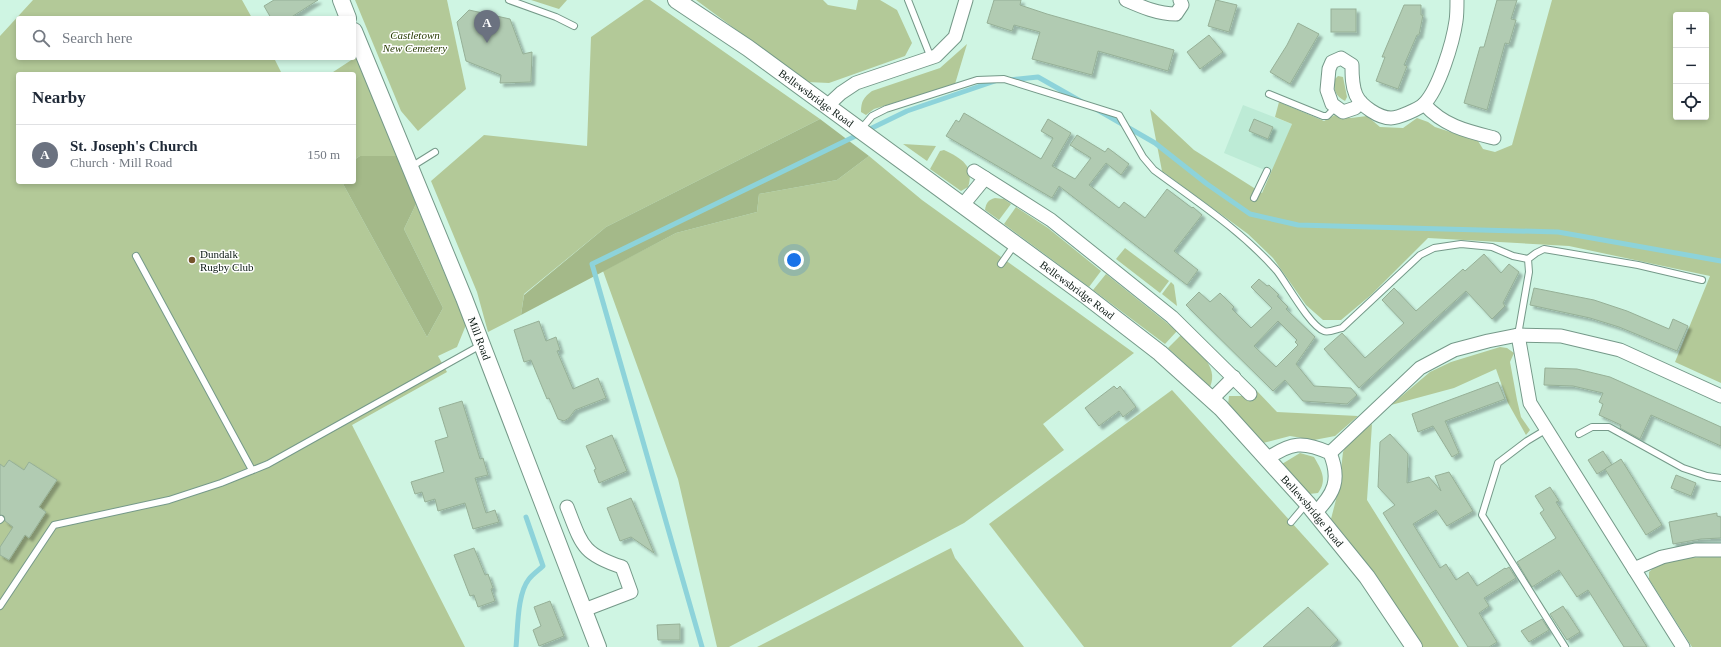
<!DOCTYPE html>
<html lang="en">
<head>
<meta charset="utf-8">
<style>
  :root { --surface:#fff; --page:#f2f2f3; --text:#1f2937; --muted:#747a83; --line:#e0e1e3; --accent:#0f766e }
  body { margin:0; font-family:Georgia,serif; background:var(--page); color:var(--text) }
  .controls { position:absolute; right:12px; top:12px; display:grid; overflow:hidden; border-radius:4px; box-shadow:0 2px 6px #0003 }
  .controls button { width:36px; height:36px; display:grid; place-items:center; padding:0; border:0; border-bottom:1px solid var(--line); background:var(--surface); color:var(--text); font:20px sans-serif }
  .you { position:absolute; left:794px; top:260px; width:14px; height:14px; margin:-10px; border:3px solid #fff; border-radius:50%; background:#1a73e8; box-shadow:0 0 0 6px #1a73e833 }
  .badge { display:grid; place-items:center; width:26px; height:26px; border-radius:50%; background:var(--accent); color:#fff; font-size:13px; font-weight:700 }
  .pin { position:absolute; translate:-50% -33px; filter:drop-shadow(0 1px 2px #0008) }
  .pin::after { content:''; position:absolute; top:21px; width:14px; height:12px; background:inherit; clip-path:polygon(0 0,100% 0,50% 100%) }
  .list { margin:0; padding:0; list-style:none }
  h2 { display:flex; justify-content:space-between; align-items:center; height:52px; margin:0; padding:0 16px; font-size:17px }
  h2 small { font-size:13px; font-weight:400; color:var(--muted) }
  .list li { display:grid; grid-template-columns:26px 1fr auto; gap:12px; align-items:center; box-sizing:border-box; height:60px; padding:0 16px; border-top:1px solid var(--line) }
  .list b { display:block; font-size:15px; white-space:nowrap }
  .list p { margin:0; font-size:13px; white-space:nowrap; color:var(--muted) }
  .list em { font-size:13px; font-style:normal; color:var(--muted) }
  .icon { flex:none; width:22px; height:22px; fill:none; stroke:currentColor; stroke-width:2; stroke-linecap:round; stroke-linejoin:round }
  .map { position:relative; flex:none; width:1721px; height:647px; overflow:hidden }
  .search { position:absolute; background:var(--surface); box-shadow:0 2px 6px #0003; left:16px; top:16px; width:340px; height:44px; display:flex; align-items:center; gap:10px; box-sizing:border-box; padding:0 14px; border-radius:4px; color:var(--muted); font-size:15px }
  .panel { position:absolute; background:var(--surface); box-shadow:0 2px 6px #0003; left:16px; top:72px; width:340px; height:112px; border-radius:4px }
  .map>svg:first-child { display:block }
  .built { fill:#bdebd6 }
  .green { fill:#b3c998; fill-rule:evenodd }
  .forest { fill:#a4b989 }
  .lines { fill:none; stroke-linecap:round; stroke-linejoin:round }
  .stream { stroke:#8dd3da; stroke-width:5 }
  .building { fill:#b1cbb2; stroke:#96b097; fill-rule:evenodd; filter:url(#shadow) }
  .service-casing { stroke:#759989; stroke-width:8 }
  .minor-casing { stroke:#759989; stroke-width:15 }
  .tertiary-casing { stroke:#759989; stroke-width:18 }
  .service { stroke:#fff; stroke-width:6 }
  .minor { stroke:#fff; stroke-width:13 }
  .tertiary { stroke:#fff; stroke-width:16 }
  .poi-dot { fill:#75542b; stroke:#fff; stroke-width:1.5 }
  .labels { text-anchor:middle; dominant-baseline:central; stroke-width:3; stroke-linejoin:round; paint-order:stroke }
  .park-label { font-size:11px; font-style:italic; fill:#283b03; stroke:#fff }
  .street-label { font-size:11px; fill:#0a1812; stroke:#fff }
  .poi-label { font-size:11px; fill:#0a1812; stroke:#fff; text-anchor:start }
</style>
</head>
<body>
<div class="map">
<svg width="1721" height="647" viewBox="0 0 1721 647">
  <defs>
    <filter id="shadow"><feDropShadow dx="3.5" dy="3.5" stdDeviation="1" flood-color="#0004"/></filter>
  </defs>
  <rect width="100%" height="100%" fill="#cff5e3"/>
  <!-- built -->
  <path class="built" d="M 1243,105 L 1292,124 L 1272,173 L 1224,153 Z"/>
  <!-- green -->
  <g class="green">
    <path d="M 33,0 L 242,0 L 252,18 L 18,18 L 18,58 L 274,58 L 282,74 L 18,74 L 18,182 L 342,182 L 427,337 L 443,308 L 404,229 L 416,204 L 466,325 L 457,347 L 438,356 L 447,372 L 352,425 L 465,647 L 0,647 L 0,36 Z"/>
    <path d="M 355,0 L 447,0 L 466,89 L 418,131 L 401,111 Z"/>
    <path d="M 531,0 L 567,0 L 559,9 Z"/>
    <path d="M 644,0 L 650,0 L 820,119 L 606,227 L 524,294 L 521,315 L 488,332 L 477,292 L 431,181 L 484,135 L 587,146 L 591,37 Z"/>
    <path d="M 696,0 L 823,0 L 828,5 L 856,10 L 858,0 L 880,0 L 897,10 L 912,43 L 905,56 L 829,83 L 807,82 Z"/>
    <path d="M 1552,0 L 1721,0 L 1721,383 L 1675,362 L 1710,276 L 1569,246 L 1428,238 L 1371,295 L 1341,320 L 1323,320 L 1306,305 L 1273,258 L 1248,234 L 1162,171 L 1150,109 L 1194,150 L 1262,193 L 1292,124 L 1275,117 L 1279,102 L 1324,121 L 1335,115 L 1351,118 L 1367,116 L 1380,127 L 1403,128 L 1417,118 L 1428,122 L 1435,127 L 1478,141 L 1483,149 L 1495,152 L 1512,145 ZM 1676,15 L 1706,15 L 1706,117 L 1676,117 Z"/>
    <path d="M 967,44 L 955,84 L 874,109 L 866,115 L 861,112 C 861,101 864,97 872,91 L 940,68 Z"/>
    <path d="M 356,57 L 397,156 L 360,156 L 354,160 L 354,74 L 330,74 Z"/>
    <path d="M 1338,76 L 1343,77 L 1347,97 L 1345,101 C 1335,96 1334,90 1334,80 Z"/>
    <path d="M 903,144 L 936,146 L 927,161 Z"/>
    <path d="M 944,150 C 961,158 975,166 968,187 L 961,191 L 930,169 L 940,151 Z"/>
    <path d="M 869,156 L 922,200 L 1134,353 L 1043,424 L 1064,450 L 964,523 L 729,647 L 717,647 L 678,479 L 603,271 L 676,233 L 757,212 L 759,194 L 837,180 Z"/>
    <path d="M 995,198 L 1004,199 L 1011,204 L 999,220 L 985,210 C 986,203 988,200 995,198 Z"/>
    <path d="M 1016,207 L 1048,228 L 1101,271 L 1089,287 L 1004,224 Z"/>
    <path d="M 1125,248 L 1169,281 L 1160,293 L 1116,259 Z"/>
    <path d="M 1106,274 L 1177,331 L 1165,344 L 1093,290 Z"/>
    <path d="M 1171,282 L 1174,285 L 1177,306 L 1162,294 Z"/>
    <path d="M 1181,335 C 1195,348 1220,366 1210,387 L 1168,348 Z"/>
    <path d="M 1500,347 L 1507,348 L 1514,353 L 1510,362 L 1517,400 L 1521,417 L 1530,430 L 1526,435 L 1508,403 L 1496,369 L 1454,388 L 1391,405 L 1430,372 L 1451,362 Z"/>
    <path d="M 1172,390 L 1329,564 L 1231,647 L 1084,647 L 989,524 Z"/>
    <path d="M 1256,390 L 1277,412 L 1358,416 L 1335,436 L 1314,440 L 1290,436 L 1263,443 L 1228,405 L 1229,396 L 1247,396 Z"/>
    <path d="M 1372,424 L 1367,500 L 1459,647 L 1421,647 L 1344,535 L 1331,519 L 1339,488 L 1343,452 L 1349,441 Z"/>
    <path d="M 1300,453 L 1314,457 C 1321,469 1328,480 1318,493 L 1309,494 L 1282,464 Z"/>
    <path d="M 951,548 L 955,558 L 1024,647 L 757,647 Z"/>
    <path d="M 1721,556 L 1721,647 L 1692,647 L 1649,579 L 1649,572 C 1666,557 1700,557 1721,556 Z"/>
  </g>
  <!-- forest -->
  <g class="forest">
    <path d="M 820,119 L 869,156 L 837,180 L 759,194 L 757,212 L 676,233 L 521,315 L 524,295 L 606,227 Z"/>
    <path d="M 360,156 L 397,156 L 416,204 L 404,229 L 443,308 L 427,337 L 342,182 L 354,182 L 354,160 Z"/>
  </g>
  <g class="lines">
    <!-- stream -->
    <g class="stream">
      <path d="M 1009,80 L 1038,77 L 1082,102"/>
      <path d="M 1096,109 L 1155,143 L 1207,184 L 1250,214 L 1298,225 L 1558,232 L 1721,261"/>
      <path d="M 516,647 C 518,628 517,594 529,579 C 533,574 539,570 543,566 L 526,517"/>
      <path d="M 702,647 L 592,264 L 907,111 L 995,81"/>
    </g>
  </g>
  <!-- building -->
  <g class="building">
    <path d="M 274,0 L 318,0 L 290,18 L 271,18 L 264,6 Z"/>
    <path d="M 994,0 L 1021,0 L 1020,5 L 1047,14 L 1174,50 L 1168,71 L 1098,51 L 1092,75 L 1032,59 L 1040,32 L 1014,25 L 1012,31 L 987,23 Z"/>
    <path d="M 1216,0 L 1237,5 L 1229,32 L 1208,26 Z"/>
    <path d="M 1497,0 L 1517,0 L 1511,19 L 1516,20 L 1509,44 L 1505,43 L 1487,110 L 1464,103 L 1480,47 L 1484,47 Z"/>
    <path d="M 1404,5 L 1421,5 L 1421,15 L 1423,15 L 1419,35 L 1417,35 L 1404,65 L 1407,66 L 1398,89 L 1376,81 L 1385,57 L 1382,57 Z"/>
    <rect x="1331" y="9" width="25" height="23"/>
    <path d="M 469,10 L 510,19 L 523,54 L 532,52 L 531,82 L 500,83 L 501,75 L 466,61 L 457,22 Z"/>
    <path d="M 1298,23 L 1319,34 L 1290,84 L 1270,72 L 1287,45 Z"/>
    <path d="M 1209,35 L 1223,52 L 1200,69 L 1187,52 Z"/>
    <path d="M 964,113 L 1041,159 L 1053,138 L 1041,131 L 1048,119 L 1071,133 L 1052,166 L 1075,179 L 1091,158 L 1070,145 L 1077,135 L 1105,152 L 1108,148 L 1129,164 L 1121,175 L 1106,163 L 1089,185 L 1119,208 L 1124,202 L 1145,218 L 1167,189 L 1192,208 L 1193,207 L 1202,215 L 1174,251 L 1198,270 L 1187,285 L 1059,186 L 1052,198 L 946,136 L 956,120 L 959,122 Z"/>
    <path d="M 1254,119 L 1273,127 L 1268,139 L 1249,131 Z"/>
    <path d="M 1484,254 L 1501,273 L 1509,264 L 1519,272 L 1503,303 L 1505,306 L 1492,319 L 1466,291 L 1359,388 L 1324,349 L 1342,333 L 1365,358 L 1404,323 L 1382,300 L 1394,288 L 1416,311 L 1463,269 L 1465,271 Z"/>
    <path d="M 1259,279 L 1267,286 L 1269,285 L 1279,295 L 1277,296 L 1288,307 L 1286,309 L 1315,337 L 1296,364 L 1314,386 L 1351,388 L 1357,395 L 1347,404 L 1303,401 L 1285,380 L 1273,391 L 1186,305 L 1199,292 L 1210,302 L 1220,293 L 1234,307 L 1232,309 L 1251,328 L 1272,308 L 1251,287 ZM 1278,321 L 1297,340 L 1295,342 L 1298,345 L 1276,367 L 1254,346 Z"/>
    <path d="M 1534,288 L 1594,300 L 1627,311 L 1669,329 L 1673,319 L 1688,326 L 1677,351 L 1619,327 L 1590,318 L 1530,305 Z"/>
    <path d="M 539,321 L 546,341 L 556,337 L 560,350 L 557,351 L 573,389 L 598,378 L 606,398 L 575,410 L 569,418 L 564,421 L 558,419 L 549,398 L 547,399 L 531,360 L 524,362 L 514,330 Z"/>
    <path d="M 1545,368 L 1577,369 L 1610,377 L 1721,427 L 1721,446 L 1651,415 L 1640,439 L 1620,428 L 1621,425 L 1599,415 L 1603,404 L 1599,402 L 1603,393 L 1573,386 L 1544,385 Z"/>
    <path d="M 1498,382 L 1505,399 L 1445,421 L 1459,453 L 1452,457 L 1433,426 L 1418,432 L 1412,414 Z"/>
    <path d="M 1114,386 L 1117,389 L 1120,386 L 1136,407 L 1123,417 L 1119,411 L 1099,426 L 1085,408 Z"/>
    <path d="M 462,401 L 480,459 L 483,458 L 488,475 L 475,478 L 486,513 L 495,510 L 499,522 L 473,529 L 465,503 L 438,511 L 435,499 L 425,502 L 422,492 L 415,494 L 411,482 L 444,472 L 435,441 L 448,437 L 439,408 Z"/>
    <path d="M 1390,434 L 1408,454 L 1407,483 L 1429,477 L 1441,491 L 1435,476 L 1449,472 L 1473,511 L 1447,526 L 1436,510 L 1413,524 L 1440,568 L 1446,564 L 1456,580 L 1468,572 L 1477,586 L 1505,568 L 1506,569 L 1509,567 L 1516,578 L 1484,598 L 1489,606 L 1479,613 L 1497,642 L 1489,647 L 1468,647 L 1383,513 L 1395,505 L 1378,487 L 1380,442 Z"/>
    <path d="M 612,435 L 627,471 L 599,483 L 594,470 L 596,469 L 586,446 Z"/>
    <path d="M 1603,451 L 1612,465 L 1597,474 L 1588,460 Z"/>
    <path d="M 1621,459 L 1662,525 L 1646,535 L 1605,469 Z"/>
    <path d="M 9,460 L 24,470 L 29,462 L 57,480 L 39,507 L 46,512 L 29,538 L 25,535 L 9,560 L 0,555 L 0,547 L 13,527 L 5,521 L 4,516 L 0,515 L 0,464 L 4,467 Z"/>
    <path d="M 1676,475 L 1696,483 L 1691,496 L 1671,488 Z"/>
    <path d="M 1550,487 L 1559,501 L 1556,502 L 1647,647 L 1624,647 L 1588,590 L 1577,597 L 1559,570 L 1532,587 L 1517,562 L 1556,538 L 1540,513 L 1544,510 L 1535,496 Z"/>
    <path d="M 631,498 L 654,553 L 631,537 L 620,541 L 607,508 Z"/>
    <path d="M 1717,513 L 1717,516 L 1721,517 L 1721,538 L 1701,539 L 1673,544 L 1669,522 Z"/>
    <path d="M 474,548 L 485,575 L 488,574 L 493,588 L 491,589 L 495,601 L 478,607 L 474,595 L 470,596 L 454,555 Z"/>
    <path d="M 550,601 L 564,636 L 539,646 L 533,630 L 541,626 L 534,607 Z"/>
    <path d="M 1563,606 L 1580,632 L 1567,640 L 1550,614 Z"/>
    <path d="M 1308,607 L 1338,640 L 1330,647 L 1263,647 Z"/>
    <path d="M 1542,619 L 1549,630 L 1529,642 L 1521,631 Z"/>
    <path d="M 680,624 L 680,640 L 658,640 L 657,625 Z"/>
  </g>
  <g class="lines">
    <!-- service casing -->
    <g class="service-casing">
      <g id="service">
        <path d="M 509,0 L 556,17 L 574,26"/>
        <path d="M 908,0 L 931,58"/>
        <path d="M 1269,94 L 1323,116 L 1327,116 L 1336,107"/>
        <path d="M 861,129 L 872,116 L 886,109 L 977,80 L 1004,79 L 1119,115 L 1143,157 L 1154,170 C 1196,201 1242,231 1277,271 C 1287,284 1310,326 1324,331 C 1329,333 1336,329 1342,328 L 1420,255 L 1434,248 L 1461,244 L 1492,247 L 1513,256 L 1528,259"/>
        <path d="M 411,167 L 435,152"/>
        <path d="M 1254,198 L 1267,171"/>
        <path d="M 136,256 L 252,470"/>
        <path d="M 1001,264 L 1015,244"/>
        <path d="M 1518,335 L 1529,272 L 1528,259 L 1536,253 L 1544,249 L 1638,265 L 1702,280"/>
        <path d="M 1547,429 L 1527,441 L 1498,463 L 1482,515 L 1565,647"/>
        <path d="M 1579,434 L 1592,427 L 1609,427 L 1683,468 L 1707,476 L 1721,478"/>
        <path d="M 0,520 L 1,519"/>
        <path d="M 1291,522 L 1307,503"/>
        <path d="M 0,606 L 54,525 L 169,500 L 221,483 L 268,464 L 481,345"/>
      </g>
    </g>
    <!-- minor casing -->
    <g class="minor-casing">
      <g id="minor">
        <path d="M 1126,0 C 1142,7 1158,14 1176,14 L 1182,5 L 1180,0"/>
        <path d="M 1361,102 L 1355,108 L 1343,112 L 1332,104 L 1327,90 L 1329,69 L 1332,62 L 1341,58 L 1352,65 C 1352,76 1352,86 1356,95 C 1361,106 1379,118 1391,118 C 1398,118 1419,109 1424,104 C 1439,89 1453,42 1456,21 C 1457,15 1457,7 1457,0"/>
        <path d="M 1424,104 C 1444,126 1466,131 1494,138"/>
        <path d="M 827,106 L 841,93 L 856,83 L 936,56 L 955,37 L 966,0"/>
        <path d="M 974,171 L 1051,220 L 1172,317 L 1250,394"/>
        <path d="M 962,206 L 985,178"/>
        <path d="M 1518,335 L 1530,403 L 1683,647"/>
        <path d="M 1211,400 L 1234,377"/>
        <path d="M 1330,453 L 1420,368 L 1454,350 L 1488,341 L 1518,335 L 1561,336 L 1620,350 L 1721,396"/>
        <path d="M 1267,459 C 1291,442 1303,441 1330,453 C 1341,480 1334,494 1315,513"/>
        <path d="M 567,507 C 582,545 582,554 622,567 L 631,592 L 584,610"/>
        <path d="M 1634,569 L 1662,557 L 1695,550 L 1721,550"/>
      </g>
    </g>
    <!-- tertiary casing -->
    <g class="tertiary-casing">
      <g id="tertiary">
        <path d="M 341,0 L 348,18"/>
        <path id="s1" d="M 676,0 L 748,48 L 1085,295 L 1160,353 L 1221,408 L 1307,503 L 1367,577 L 1414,647"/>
        <path id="s2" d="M 354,31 L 464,298 L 598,647"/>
      </g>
    </g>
    <!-- service -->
    <use href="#service" class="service"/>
    <!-- minor -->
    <use href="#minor" class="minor"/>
    <!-- tertiary -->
    <use href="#tertiary" class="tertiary"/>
  </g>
  <!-- markers -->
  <circle class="poi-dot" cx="192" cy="260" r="4"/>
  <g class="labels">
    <!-- park labels -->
    <g class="park-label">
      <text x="415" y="35">Castletown<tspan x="415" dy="13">New Cemetery</tspan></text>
    </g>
    <!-- street labels -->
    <g class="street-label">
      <text stroke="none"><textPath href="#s1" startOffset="171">Bellewsbridge Road</textPath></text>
      <text stroke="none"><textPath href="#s1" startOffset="495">Bellewsbridge Road</textPath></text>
      <text stroke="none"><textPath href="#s2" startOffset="332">Mill Road</textPath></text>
      <text stroke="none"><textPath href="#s1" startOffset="819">Bellewsbridge Road</textPath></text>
    </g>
    <!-- poi labels -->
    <g class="poi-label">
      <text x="200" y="254">Dundalk<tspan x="200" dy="13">Rugby Club</tspan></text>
    </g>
  </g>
</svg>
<div class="controls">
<button>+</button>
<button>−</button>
<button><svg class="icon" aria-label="locate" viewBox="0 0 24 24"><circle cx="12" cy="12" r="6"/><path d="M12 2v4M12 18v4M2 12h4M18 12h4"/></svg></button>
</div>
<div class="you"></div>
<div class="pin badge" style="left:487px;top:43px;background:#6b7280">A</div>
<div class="search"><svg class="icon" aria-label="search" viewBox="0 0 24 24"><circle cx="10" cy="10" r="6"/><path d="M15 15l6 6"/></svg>Search here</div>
<section class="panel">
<h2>Nearby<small></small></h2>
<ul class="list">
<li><span class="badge" style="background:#6b7280">A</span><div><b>St. Joseph's Church</b><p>Church · Mill Road</p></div><em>150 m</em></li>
</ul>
</section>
</div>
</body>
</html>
